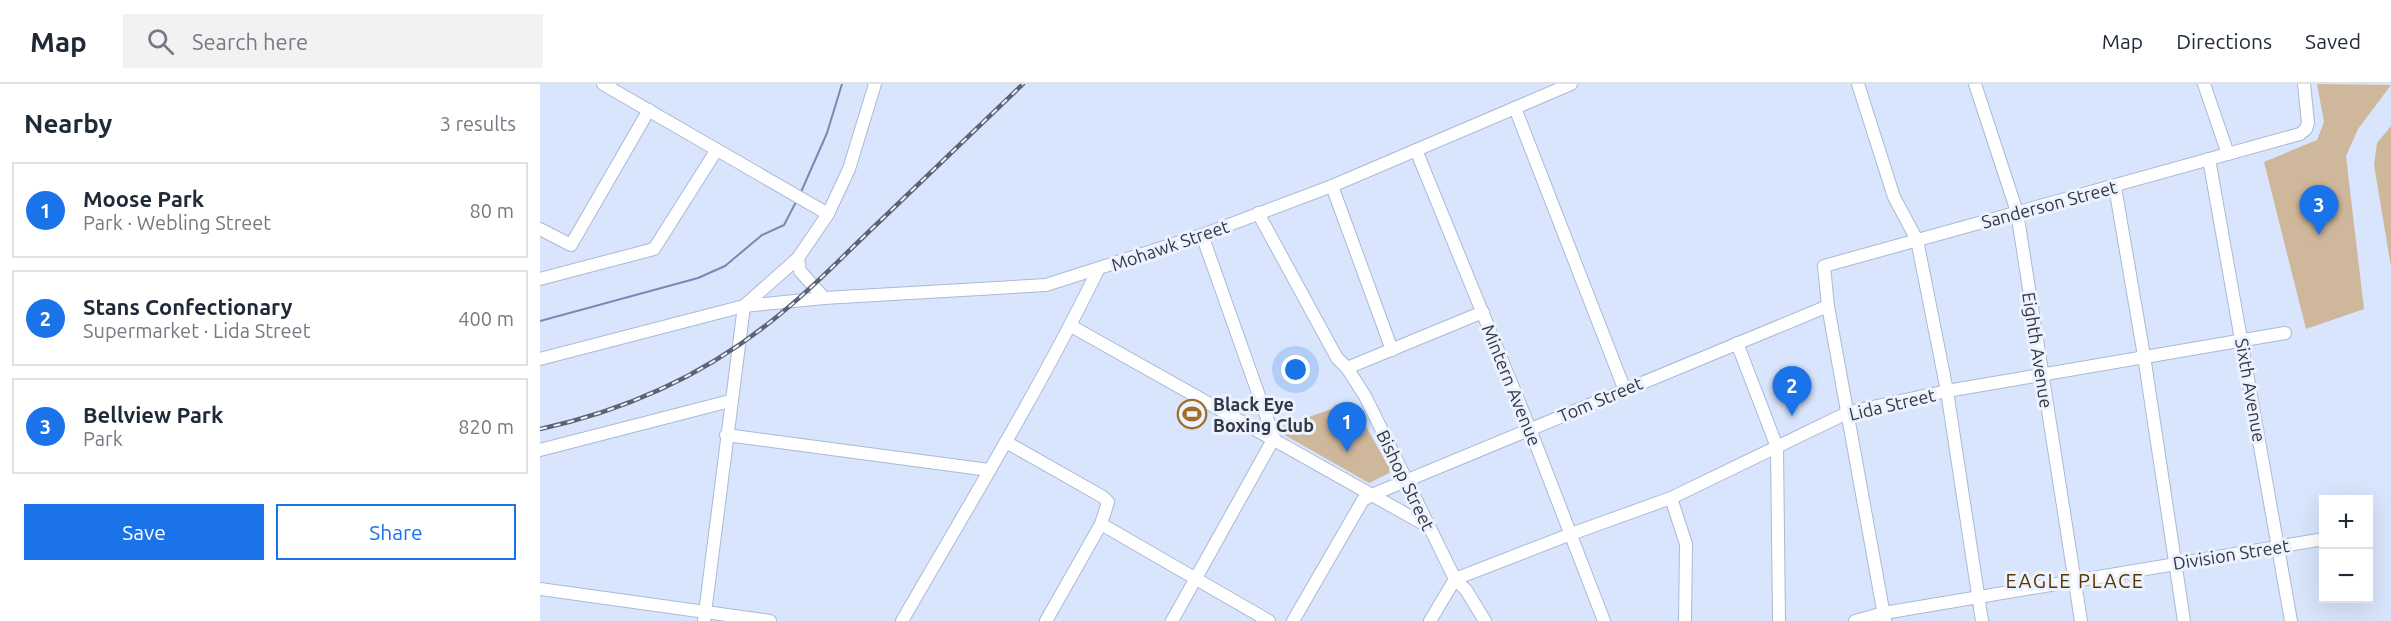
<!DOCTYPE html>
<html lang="en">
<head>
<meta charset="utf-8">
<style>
  :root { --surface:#fff; --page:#f2f2f3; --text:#1f2937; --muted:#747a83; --line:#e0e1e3; --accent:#1a73e8 }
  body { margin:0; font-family:Ubuntu,sans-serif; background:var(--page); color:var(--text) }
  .controls { position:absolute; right:18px; bottom:18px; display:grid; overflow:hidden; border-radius:0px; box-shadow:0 6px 24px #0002 }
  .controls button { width:54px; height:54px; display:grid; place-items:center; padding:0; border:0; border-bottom:2px solid var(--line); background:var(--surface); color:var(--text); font:30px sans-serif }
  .you { position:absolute; left:756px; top:286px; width:21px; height:21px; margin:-15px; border:4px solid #fff; border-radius:50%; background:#1a73e8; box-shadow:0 0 0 9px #1a73e833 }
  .badge { display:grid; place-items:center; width:39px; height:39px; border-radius:50%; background:var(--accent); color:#fff; font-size:20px; font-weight:700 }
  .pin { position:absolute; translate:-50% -50px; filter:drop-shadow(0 2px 3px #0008) }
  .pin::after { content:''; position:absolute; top:32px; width:21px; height:18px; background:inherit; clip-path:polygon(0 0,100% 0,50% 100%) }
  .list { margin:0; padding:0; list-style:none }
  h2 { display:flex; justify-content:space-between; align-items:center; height:78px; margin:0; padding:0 24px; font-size:26px }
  h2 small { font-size:20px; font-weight:400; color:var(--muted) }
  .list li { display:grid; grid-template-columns:39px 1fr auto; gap:18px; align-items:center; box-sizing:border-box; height:96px; margin:0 12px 12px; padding:0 12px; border:2px solid var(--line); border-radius:0px }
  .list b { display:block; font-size:22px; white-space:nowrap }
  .list p { margin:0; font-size:20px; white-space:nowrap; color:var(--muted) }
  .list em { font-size:20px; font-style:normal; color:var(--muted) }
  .actions { display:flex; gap:12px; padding:18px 24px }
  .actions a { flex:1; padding:14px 0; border:2px solid var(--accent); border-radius:0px; text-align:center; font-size:21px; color:var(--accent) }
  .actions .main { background:var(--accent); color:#fff }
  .icon { flex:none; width:33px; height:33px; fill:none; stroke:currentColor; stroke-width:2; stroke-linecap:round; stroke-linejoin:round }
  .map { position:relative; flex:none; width:1851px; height:537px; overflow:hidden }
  header { display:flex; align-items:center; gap:36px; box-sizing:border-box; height:84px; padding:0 30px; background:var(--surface); border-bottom:2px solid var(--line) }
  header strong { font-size:28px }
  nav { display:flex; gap:33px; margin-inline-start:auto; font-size:21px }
  .search { width:420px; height:54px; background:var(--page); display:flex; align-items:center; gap:15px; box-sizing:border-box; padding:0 21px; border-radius:0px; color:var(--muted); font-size:22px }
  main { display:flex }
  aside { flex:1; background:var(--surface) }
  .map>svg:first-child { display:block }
  .green { fill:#cfb79b }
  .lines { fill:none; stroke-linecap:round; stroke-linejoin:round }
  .stream { stroke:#758ab4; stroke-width:2 }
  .minor-casing { stroke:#abb9d4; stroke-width:14 }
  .minor { stroke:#fff; stroke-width:12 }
  .rail-casing { stroke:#5c6372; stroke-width:4.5 }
  .rail { stroke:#ecf2fe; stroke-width:2; stroke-dasharray:7; stroke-linecap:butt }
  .labels { text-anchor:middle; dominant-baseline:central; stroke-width:6; stroke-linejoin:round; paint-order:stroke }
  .street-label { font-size:18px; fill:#333844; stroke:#ecf2fe }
  .poi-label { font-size:18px; font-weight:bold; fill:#333844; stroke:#ecf2fe; text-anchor:start }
  .neighbourhood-label { font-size:20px; letter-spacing:1.5px; fill:#583600; stroke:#ecf2fe }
</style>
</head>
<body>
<header>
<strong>Map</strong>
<div class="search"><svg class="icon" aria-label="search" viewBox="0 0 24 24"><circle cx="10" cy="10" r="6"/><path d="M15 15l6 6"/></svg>Search here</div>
<nav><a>Map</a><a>Directions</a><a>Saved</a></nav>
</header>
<main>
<aside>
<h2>Nearby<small>3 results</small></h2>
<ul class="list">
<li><span class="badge">1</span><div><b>Moose Park</b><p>Park · Webling Street</p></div><em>80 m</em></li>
<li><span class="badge">2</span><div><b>Stans Confectionary</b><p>Supermarket · Lida Street</p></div><em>400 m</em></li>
<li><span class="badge">3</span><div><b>Bellview Park</b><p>Park</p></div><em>820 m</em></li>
</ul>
<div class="actions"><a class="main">Save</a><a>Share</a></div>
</aside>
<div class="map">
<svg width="1851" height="537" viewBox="0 0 1851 537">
  <rect width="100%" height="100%" fill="#d9e5fc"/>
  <!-- green -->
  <g class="green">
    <path d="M 1777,0 L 1851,1 L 1818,45 L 1806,72 L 1824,225 L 1766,245 L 1724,78 L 1777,56 L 1784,38 Z"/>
    <path d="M 1851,42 L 1851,183 L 1834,81 L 1837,59 Z"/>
    <path d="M 812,318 L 850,385 L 849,389 L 829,399 L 743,350 L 740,343 Z"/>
  </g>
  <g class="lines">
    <!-- stream -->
    <g class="stream">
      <path d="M 261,108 L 287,49 L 302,0"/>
      <path d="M 0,237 L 158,194 L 185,182 L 222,151 L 244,141 L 257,116"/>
    </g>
    <!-- minor casing -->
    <g class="minor-casing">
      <g id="minor">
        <path d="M 63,0 L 288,130"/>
        <path d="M 1318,0 L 1354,113 L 1377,156 L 1407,307 L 1442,537"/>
        <path d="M 1435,0 L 1477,128 L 1541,537"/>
        <path d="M 1664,0 L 1688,70"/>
        <path d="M 975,24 L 1084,304"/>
        <path d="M 876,66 L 990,345 L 1064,537"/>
        <path d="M 1669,75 L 1751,537"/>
        <path d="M 792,102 L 852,266"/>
        <path d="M 1575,103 L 1604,272 L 1644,537"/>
        <path d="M 718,129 L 797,274 L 807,284 L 825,312 L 915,495 L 926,506 L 945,537"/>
        <path d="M 0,145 L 31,161 L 109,26"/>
        <path d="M 258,174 L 260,187 L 284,214"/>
        <path d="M 0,195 L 114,165 L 176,67"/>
        <path d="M 204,222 L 284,214 L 506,201 L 662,151 L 792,102 L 1031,0"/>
        <path d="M 531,242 L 889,443"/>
        <path d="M 1197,259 L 1237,363 L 1239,537"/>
        <path d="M 0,275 L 204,222 L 258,174 L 288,130 L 309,85 L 335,0"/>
        <path d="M 807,284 L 943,228"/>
        <path d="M 186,351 L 449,386"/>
        <path d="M 466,358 L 563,413 L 568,418 L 561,440 L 506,537"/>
        <path d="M 0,366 L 190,317"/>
        <path d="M 1131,414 L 1146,460 L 1145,537"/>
        <path d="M 561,440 L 729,537"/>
        <path d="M 915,495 L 1031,450 L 1131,414 L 1309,328 L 1407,307 L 1745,249"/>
        <path d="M 0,505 L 230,537"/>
        <path d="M 164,537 L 204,222"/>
        <path d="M 362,537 C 429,421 499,306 558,186"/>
        <path d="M 632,537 L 734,354 L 662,151"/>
        <path d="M 753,537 L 823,416 L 834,410 L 1288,222"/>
        <path d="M 890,537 L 915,495"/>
        <path d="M 1315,537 L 1344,529 L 1784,455"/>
        <path d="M 1345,537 L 1288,222 L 1284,182 L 1760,50 L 1766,45 L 1768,39 L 1764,0"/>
      </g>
    </g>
    <!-- minor -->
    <use href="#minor" class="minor"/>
    <!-- rail casing -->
    <g class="rail-casing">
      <path id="rail" d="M 0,345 C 83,327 162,292 229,239 C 268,209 303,172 339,138 C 387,92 435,46 483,0"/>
    </g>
    <!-- rail -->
    <use href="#rail" class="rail"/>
  </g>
  <!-- icons -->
  <defs>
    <g id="stadium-ring" transform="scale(1.5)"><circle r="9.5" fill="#ecf2fe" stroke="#a06d23" stroke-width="1.5"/><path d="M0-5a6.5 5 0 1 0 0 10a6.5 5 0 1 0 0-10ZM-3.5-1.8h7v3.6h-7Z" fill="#a06d23"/></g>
  </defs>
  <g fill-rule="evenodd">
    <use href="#stadium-ring" x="652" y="330"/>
  </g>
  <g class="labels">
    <!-- street labels -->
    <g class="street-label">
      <text transform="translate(1509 120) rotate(-15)">Sanderson Street</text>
      <text transform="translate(630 161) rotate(-19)">Mohawk Street</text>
      <text transform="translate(1498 266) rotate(81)">Eighth Avenue</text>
      <text transform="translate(972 301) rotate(68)">Mintern Avenue</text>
      <text transform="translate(1711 306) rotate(80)">Sixth Avenue</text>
      <text transform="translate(1060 315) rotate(-23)">Tom Street</text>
      <text transform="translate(1352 320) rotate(-13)">Lida Street</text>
      <text transform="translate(866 396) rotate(64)">Bishop Street</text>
      <text transform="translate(1691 470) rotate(-9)">Division Street</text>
    </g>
    <!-- poi labels -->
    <g class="poi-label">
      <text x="673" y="320">Black Eye<tspan x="673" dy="21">Boxing Club</tspan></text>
    </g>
    <!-- neighbourhood labels -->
    <g class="neighbourhood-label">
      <text x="1535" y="496">EAGLE PLACE</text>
    </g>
  </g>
</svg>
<div class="controls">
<button>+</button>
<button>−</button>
</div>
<div class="you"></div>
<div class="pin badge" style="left:807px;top:368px">1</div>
<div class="pin badge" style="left:1252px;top:332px">2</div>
<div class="pin badge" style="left:1779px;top:151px">3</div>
</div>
</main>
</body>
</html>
